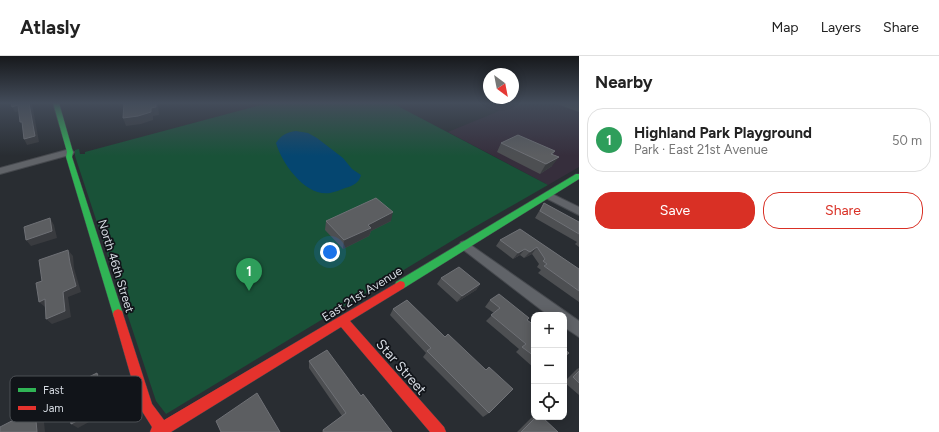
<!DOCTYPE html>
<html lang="en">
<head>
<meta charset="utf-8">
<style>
  :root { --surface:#fff; --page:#f6f6f6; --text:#222; --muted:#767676; --line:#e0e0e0; --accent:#d93025 }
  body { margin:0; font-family:Figtree,sans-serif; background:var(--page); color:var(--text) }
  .controls { position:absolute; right:12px; bottom:12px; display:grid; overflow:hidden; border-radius:8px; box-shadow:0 2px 10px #0003 }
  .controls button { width:36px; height:36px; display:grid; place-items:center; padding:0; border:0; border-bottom:1px solid var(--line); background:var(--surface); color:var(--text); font:20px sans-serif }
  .compass { position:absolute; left:483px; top:12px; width:36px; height:36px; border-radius:50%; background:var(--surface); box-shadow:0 2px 10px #0003; rotate:148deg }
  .you { position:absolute; left:330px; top:196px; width:14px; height:14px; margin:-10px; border:3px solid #fff; border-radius:50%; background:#1a73e8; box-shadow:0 0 0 6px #1a73e833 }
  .badge { display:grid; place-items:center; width:26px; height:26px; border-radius:50%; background:var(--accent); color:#fff; font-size:13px; font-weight:700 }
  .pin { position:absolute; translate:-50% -33px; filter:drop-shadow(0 1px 2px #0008) }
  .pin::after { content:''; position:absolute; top:21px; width:14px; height:12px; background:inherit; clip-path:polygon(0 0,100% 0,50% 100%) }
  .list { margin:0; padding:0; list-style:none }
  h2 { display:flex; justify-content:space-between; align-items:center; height:52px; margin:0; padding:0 16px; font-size:17px }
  h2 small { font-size:13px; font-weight:400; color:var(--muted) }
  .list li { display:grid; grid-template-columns:26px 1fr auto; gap:12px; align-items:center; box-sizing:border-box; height:64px; margin:0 8px 8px; padding:0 8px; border:1px solid var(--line); border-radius:16px }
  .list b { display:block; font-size:15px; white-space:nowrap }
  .list p { margin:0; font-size:13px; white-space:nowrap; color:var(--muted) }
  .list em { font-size:13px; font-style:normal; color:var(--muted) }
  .actions { display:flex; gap:8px; padding:12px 16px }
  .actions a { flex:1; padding:9px 0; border:1px solid var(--accent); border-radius:16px; text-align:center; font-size:14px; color:var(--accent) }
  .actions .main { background:var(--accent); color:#fff }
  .icon { flex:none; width:22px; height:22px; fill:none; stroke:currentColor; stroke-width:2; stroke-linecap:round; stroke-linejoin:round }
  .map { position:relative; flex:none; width:579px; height:376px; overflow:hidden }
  header { display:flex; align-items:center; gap:24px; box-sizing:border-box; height:56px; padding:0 20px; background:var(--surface); border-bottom:1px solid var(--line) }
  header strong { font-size:19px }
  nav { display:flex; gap:22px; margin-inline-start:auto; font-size:14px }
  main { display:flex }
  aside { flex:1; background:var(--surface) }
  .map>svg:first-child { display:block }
  .industrial { fill:#362e3c }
  .green { fill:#195238 }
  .water { fill:#054670 }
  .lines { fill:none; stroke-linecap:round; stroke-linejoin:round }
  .street-casing { stroke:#46494e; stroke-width:2 }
  .fast-casing { stroke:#46494e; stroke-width:1 }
  .jam-casing { stroke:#46494e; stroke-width:1 }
  .street { fill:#606368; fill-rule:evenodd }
  .fast { fill:#30b455; fill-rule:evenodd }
  .jam { fill:#e5322d; fill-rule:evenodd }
  .wall { fill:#4d4f52 }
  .shaded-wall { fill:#393b3f }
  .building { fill:#5c5e61; stroke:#6f7176 }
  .labels { text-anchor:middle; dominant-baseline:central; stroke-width:3.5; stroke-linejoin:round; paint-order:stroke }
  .street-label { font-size:12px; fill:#d6dbe2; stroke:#111419 }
  .near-street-label { font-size:14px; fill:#d6dbe2; stroke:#111419 }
  .key { fill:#111419; stroke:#4c5055; stroke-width:1 }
  .key-label { font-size:11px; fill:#d6dbe2 }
</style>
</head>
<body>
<header>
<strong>Atlasly</strong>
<nav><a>Map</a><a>Layers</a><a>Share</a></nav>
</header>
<main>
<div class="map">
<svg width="579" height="376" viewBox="0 0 579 376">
  <rect width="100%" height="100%" fill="#292d32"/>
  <!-- industrial -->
  <path class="industrial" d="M 480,47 L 579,47 L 579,111 L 548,129 L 448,76 L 499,55 Z"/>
  <!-- green -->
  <path class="green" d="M 268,47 L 392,47 L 548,129 L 473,172 L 166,358 L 156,345 L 75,100 L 75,94 L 79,93 L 80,98 L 85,98 L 85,96 Z"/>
  <!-- water -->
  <path class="water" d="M 296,75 L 308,77 L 317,82 L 343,102 L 352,113 L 361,119 C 359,127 353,130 345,132 C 340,134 335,136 330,137 C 306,141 282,108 276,87 C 281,79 287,76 296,75 Z"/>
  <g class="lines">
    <!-- street casing -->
    <g class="street-casing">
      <g id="street">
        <path d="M 70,93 L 74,96 L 73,98 L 0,118 L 0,112 Z"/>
        <path d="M 548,136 L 579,151 L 579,159 L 544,141 L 543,139 Z"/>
        <path d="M 465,185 L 579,265 L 579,281 L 564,271 L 564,259 L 548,259 L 461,192 L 459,189 L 461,186 Z"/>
      </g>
    </g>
    <!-- fast casing -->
    <g class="fast-casing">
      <g id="fast">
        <path d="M 53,47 L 59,47 L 73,96 L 72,101 L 123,258 L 122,261 L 118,263 L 114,261 L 113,258 L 66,101 L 67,96 Z"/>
        <path d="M 576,118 L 579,118 L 579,123 L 404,232 L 400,233 L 396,232 L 395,229 L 396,226 Z"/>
      </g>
    </g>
    <!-- jam casing -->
    <g class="jam-casing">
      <path id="jam" d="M 400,225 L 404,226 L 405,229 L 404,232 L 350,265 L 444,371 L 446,376 L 430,376 L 341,271 L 171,376 L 150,376 L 152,371 L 140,352 L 113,258 L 114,255 L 118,253 L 122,255 L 123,258 L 152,348 L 164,364 Z"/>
    </g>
    <!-- street -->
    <use href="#street" class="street"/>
    <!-- fast -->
    <use href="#fast" class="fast"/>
    <!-- jam -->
    <use href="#jam" class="jam"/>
  </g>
  <!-- wall -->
  <g class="wall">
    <path d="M 554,47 L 579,47 L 579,56 Z"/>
    <path d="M 501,87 L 555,95 L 553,98 L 552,110 L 540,118 L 497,96 Z"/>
    <path d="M 544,147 L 579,166 L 579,191 L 575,188 L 577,186 L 535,162 Z"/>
    <path d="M 326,165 L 391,165 L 371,175 L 369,180 L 343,193 L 325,174 Z"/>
    <path d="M 520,173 L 579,213 L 579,246 L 538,217 L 541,214 L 537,211 L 539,208 L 532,198 L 524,202 L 520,199 L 513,203 L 496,190 L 500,184 Z"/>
    <path d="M 441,222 L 480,228 L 476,234 L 457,246 L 437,228 Z"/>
    <path d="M 407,244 L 489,357 L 483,361 L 423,301 L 426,297 L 390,259 L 393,253 Z"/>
    <path d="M 490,244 L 527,264 L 534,269 L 534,312 L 516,296 L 519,293 L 486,265 L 494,257 L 485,251 Z"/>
    <path d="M 309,305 L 361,340 L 392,376 L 322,376 L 323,374 L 342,360 L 309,312 Z"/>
    <path d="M 579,312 L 579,339 L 564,326 L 577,313 Z"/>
    <path d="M 534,360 L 534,361 L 542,361 L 558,376 L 517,376 L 531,362 Z"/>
  </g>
  <!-- shaded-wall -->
  <g class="shaded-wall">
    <path d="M 29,47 L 32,47 L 39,86 L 27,89 L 24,83 Z"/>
    <path d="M 156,47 L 158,47 L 159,59 L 153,60 L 153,64 L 141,68 L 126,70 L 123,62 Z"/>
    <path d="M 18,49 L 21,55 L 15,56 L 12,51 Z"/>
    <path d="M 559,101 L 552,110 L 540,118 L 546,108 Z"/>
    <path d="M 393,156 L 391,165 L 371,175 L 369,180 L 343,193 L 344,184 L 368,169 Z"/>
    <path d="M 50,162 L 54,169 L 57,182 L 31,190 L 26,184 Z"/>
    <path d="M 537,191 L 532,198 L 524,202 L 530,196 Z"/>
    <path d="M 525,193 L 520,199 L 513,203 L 518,197 Z"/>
    <path d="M 68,194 L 73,200 L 74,212 L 81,236 L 68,241 L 71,261 L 52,268 L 46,263 L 63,236 L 70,207 Z"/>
    <path d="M 480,228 L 476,234 L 457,246 L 462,240 Z"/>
    <path d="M 45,243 L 51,249 L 45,251 L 39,246 Z"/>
    <path d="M 97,317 L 103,322 L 109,355 L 78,372 L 71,368 Z"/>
    <path d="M 35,353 L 43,357 L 45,376 L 37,376 Z"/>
  </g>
  <!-- building -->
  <g class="building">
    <path d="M 11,47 L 29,47 L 35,80 L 24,83 L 22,66 L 20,66 L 18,49 L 12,51 Z"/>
    <path d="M 124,47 L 156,47 L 156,51 L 151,52 L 151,56 L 138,60 L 123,62 Z"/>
    <path d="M 518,79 L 555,95 L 551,98 L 559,101 L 546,108 L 501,87 Z"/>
    <path d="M 376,142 L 393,156 L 368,169 L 371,172 L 344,184 L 326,165 Z"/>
    <path d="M 544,147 L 579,166 L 579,178 L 540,155 Z"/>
    <path d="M 50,162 L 52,175 L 26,184 L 24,171 Z"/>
    <path d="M 520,173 L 579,213 L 579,235 L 544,210 L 547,208 L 543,205 L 545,203 L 537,191 L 530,196 L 525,193 L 518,197 L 500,184 Z"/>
    <path d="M 68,194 L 70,207 L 76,230 L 63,236 L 65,255 L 46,263 L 45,243 L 39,246 L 36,227 L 42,225 L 39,204 Z"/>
    <path d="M 459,211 L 480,228 L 462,240 L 441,222 Z"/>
    <path d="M 499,238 L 529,262 L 527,264 L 534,269 L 534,300 L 522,291 L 526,288 L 491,259 L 500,252 L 490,244 Z"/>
    <path d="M 407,244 L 445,281 L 448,278 L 486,314 L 489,311 L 513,333 L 489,357 L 427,295 L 431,292 L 393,253 Z"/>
    <path d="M 564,293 L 569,297 L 564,301 Z"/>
    <path d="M 327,294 L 361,340 L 363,338 L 392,376 L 324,376 L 323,374 L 346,357 L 309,305 Z"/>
    <path d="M 579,315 L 579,327 L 573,321 Z"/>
    <path d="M 97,317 L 104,351 L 71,368 L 66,332 Z"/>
    <path d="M 257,337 L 280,376 L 221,376 L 216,365 Z"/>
    <path d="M 35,353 L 37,376 L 0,376 L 0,371 Z"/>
    <path d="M 536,361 L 542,361 L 558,376 L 521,376 Z"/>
  </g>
  <!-- sky -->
  <linearGradient id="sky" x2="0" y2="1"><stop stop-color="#17191c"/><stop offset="0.47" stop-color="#434c5a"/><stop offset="1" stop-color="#434c5a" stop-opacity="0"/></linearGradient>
  <rect width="579" height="100" fill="url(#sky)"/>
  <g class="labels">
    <!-- street labels -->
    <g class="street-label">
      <text transform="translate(116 210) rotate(73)">North 46th Street</text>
      <text transform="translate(362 238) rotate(-32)">East 21st Avenue</text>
    </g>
    <!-- near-street labels -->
    <g class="near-street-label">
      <text transform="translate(401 311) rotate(49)">Star Street</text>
    </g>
  </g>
  <!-- legend -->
  <rect x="10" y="320" width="132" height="46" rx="6" class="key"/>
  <rect x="18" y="332" width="18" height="4" fill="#30b455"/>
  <rect x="18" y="350" width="18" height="4" fill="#e5322d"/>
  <g class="key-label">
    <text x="43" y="338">Fast</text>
    <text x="43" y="356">Jam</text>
  </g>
</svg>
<div class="controls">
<button>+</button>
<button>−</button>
<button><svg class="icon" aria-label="locate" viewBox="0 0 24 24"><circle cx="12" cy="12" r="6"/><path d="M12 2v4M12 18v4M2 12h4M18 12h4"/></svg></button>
</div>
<svg class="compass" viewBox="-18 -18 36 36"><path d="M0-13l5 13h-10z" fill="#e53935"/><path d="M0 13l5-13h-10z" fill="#767676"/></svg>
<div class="you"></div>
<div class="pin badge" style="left:249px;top:235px;background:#2e9e5b">1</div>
</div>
<aside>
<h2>Nearby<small></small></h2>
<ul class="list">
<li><span class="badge" style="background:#2e9e5b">1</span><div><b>Highland Park Playground</b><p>Park · East 21st Avenue</p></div><em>50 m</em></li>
</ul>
<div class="actions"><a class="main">Save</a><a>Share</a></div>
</aside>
</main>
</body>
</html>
